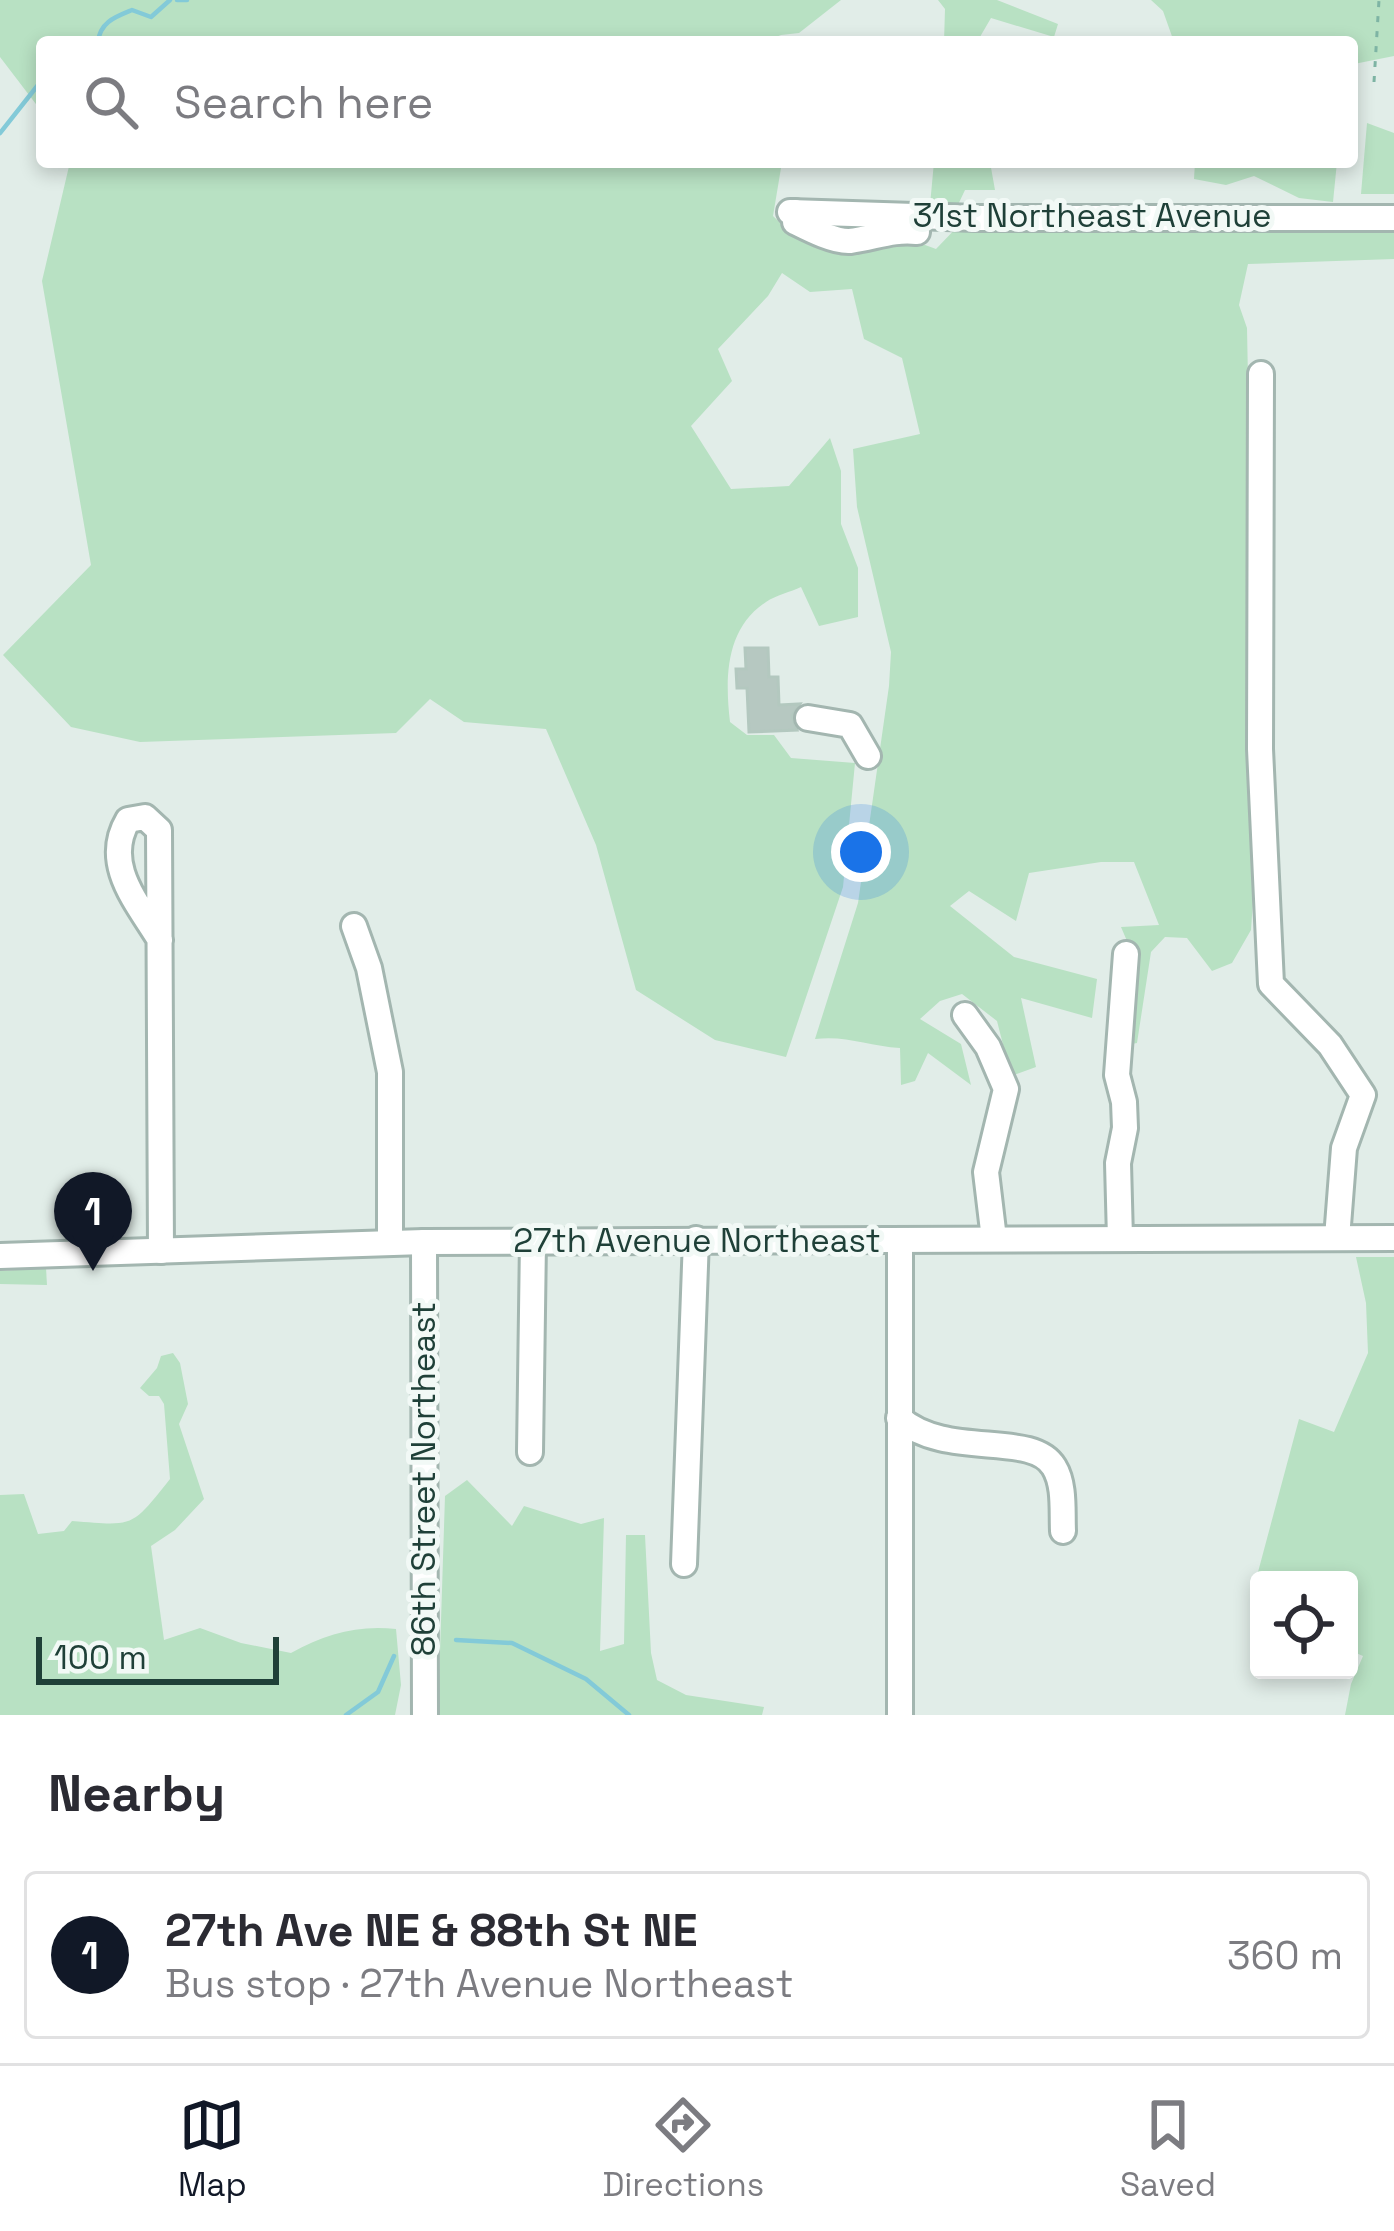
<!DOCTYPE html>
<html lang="en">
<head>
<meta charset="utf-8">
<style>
  :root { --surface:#fff; --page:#f2f2f3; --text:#2b2b33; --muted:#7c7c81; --line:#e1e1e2; --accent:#111827 }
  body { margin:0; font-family:"Space Grotesk",sans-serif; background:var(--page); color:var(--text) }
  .controls { position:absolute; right:36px; bottom:36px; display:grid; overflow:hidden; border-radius:12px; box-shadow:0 6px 18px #0003 }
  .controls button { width:108px; height:108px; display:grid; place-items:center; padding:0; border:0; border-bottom:3px solid var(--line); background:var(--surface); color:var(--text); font:60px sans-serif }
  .scale { position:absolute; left:36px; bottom:30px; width:243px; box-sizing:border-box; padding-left:12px; border:6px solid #1f4038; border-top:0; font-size:33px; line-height:42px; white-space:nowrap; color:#1f4038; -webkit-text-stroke:9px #f2f9f6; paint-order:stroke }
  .you { position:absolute; left:861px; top:852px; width:42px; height:42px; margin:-30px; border:9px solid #fff; border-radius:50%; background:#1a73e8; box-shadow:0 0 0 18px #1a73e833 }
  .badge { display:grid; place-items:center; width:78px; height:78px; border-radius:50%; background:var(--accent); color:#fff; font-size:39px; font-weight:700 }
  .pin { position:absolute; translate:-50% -99px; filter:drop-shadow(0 3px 6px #0008) }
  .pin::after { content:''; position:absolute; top:63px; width:42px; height:36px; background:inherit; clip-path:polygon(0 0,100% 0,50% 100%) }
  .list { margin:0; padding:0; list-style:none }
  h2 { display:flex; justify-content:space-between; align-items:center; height:156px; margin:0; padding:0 48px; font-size:51px }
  h2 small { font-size:39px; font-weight:400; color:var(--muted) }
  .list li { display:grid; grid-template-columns:78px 1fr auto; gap:36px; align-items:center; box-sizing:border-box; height:168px; margin:0 24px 24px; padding:0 24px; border:3px solid var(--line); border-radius:12px }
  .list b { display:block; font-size:45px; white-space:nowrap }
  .list p { margin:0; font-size:39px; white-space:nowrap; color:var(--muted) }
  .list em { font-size:39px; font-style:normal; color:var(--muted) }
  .icon { flex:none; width:66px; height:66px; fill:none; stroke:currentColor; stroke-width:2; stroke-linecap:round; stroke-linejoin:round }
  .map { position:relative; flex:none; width:1394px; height:1715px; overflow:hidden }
  .search { position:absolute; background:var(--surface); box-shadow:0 6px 18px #0003; left:36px; right:36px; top:36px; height:132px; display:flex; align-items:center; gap:30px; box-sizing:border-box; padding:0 42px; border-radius:12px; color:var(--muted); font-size:45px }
  .sheet { height:348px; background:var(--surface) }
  nav { display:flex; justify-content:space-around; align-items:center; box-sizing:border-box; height:168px; border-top:3px solid var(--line); background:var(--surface); font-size:33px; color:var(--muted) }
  nav a { display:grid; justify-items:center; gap:6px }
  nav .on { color:var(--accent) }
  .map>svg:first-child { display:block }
  .green { fill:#b8e1c3 }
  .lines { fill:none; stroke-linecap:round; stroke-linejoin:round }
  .stream { stroke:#83cad8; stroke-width:4.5 }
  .building { fill:#b6c8c1; stroke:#b3c8bf; stroke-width:3 }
  .minor-casing { stroke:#a3b6b0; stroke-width:30 }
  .path { stroke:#7eb4a4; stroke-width:3; stroke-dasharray:6 9; stroke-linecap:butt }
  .minor { stroke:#fff; stroke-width:24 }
  .labels { text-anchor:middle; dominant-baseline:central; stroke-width:10; stroke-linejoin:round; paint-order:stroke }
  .street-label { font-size:33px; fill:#1f4038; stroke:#f2f9f6 }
</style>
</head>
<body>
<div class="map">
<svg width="1394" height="1715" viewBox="0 0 1394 1715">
  <rect width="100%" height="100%" fill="#e1ede8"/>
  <!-- green -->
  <g class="green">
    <path d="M 0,0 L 841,0 L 799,33 L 781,35 L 764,42 L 42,42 L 42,112 L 0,57 Z"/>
    <path d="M 938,0 L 997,0 L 1058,24 L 1054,37 L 991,18 L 977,42 L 944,42 L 945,9 Z"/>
    <path d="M 1151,0 L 1394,0 L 1394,56 L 1354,64 L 1352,73 L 1352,42 L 1174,42 L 1163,11 Z"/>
    <path d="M 1367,123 L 1394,133 L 1394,194 L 1361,194 Z"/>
    <path d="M 70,162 L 782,162 L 773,216 L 792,234 L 898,235 L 936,249 L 961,223 L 1394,226 L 1394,259 L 1248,264 L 1239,305 L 1247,328 L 1257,842 L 1251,930 L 1232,963 L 1212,971 L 1187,938 L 1165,937 L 1151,952 L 1137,1043 L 1127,1045 L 1130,948 L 1121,927 L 1159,925 L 1134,862 L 1101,862 L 1029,873 L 1016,921 L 969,891 L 950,906 L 1014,957 L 1097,979 L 1092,1018 L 1021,998 L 1036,1067 L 1011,1076 L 997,1021 L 962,994 L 940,1001 L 920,1019 L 961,1044 L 971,1085 L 928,1053 L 915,1081 L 901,1085 L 900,1048 C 869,1046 845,1035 815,1039 L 858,903 L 889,686 L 891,652 L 857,507 L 853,449 L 920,434 L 902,358 L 864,339 L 852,289 L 810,292 L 782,273 L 768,296 L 718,349 L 732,381 L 691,426 L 731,489 L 789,486 L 830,438 L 841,471 L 841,524 L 858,568 L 858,617 L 819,626 L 801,587 C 791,592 776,595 766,602 C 725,629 725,679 730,722 L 747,735 L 774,735 L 791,758 L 855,763 L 843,887 L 786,1057 L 715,1040 L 636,990 L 596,845 L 546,729 L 464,722 L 430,699 L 396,733 L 140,742 L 71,727 L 3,655 L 91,565 L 42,281 Z"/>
    <path d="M 934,162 L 990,162 L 995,190 L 965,190 L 956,209 L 930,205 Z"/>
    <path d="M 1195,162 L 1337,162 L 1333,202 L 1299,198 L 1254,176 L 1226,185 L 1194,179 Z"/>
    <path d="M 1356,1257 L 1394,1257 L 1394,1715 L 1345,1715 L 1351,1684 L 1363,1656 L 1349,1650 L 1349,1580 L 1259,1580 L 1259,1595 L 1254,1587 L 1299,1419 L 1334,1432 L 1368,1353 L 1366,1303 Z"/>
    <path d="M 46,1268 L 47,1285 L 0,1284 L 0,1271 Z"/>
    <path d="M 173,1353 L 180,1363 L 188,1404 L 179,1424 L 204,1499 L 175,1530 L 151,1546 L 164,1640 L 200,1628 L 241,1643 L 291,1653 C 326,1634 356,1625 396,1629 L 401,1685 L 395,1715 L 0,1715 L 0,1495 L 24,1494 L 38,1534 L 64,1531 L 72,1521 C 135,1526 131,1528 170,1479 L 164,1404 L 159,1396 L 149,1396 L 140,1388 L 157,1368 L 161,1356 Z"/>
    <path d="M 467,1480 L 512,1526 L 524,1506 L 581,1524 L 604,1518 L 600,1651 L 624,1644 L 626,1535 L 645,1535 L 651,1653 L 657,1680 L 686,1695 L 764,1707 L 762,1715 L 438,1715 L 445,1496 Z"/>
  </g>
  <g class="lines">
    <!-- stream -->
    <g class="stream">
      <path d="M 177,0 L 187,0"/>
      <path d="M 98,42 C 100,22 115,17 132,10 L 151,17 L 170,0"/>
      <path d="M 0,133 L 38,85 L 42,85"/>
      <path d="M 456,1640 L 512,1643 L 586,1679 L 629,1715"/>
      <path d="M 346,1715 L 378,1692 L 394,1656"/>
    </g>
  </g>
  <!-- building -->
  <path class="building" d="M 745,648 L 768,648 L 769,677 L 778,677 L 779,705 L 800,704 L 792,716 L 797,730 L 749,732 L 747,688 L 737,688 L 736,669 L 746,669 Z"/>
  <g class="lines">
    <!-- minor casing -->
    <g class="minor-casing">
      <g id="minor">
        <path d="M 790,212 L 976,218 L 1394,218"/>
        <path d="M 795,212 L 795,222 C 809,229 834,242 850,241 C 874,238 893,229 917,232"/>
        <path d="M 1261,374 L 1260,749 L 1271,984 L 1330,1045 L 1363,1095 L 1344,1148 L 1337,1238"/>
        <path d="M 808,718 L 850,725 L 868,756"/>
        <path d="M 354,926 L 369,968 L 390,1072 L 390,1243"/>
        <path d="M 160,940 C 137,902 102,864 128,820 L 145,817 L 159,830 L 161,1251"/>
        <path d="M 965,1015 L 988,1047 L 1006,1089 L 986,1172 L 994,1239"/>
        <path d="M 1120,1239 L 1118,1163 L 1125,1128 L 1124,1102 L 1117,1075 L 1126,954"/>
        <path d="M 424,1242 L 425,1715"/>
        <path d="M 0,1256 L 424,1242 L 1394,1238"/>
        <path d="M 899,1418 C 946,1460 1032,1430 1054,1467 C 1065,1485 1062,1511 1063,1531"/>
        <path d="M 530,1452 L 533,1241"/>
        <path d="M 684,1564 L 696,1239"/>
        <path d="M 900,1715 L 900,1240"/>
      </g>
    </g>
    <!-- path -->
    <path class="path" d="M 1374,82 L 1379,0"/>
    <!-- minor -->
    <use href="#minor" class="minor"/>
  </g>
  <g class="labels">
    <!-- street labels -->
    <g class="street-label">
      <text x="1092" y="216">31st Northeast Avenue</text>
      <text x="697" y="1241">27th Avenue Northeast</text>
      <text transform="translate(424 1479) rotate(-90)">86th Street Northeast</text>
    </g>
  </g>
</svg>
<div class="controls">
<button><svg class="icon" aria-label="locate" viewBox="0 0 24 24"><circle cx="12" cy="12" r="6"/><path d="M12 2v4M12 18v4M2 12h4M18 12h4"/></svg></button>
</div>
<div class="scale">100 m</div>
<div class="you"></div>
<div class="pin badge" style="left:93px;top:1271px">1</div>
<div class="search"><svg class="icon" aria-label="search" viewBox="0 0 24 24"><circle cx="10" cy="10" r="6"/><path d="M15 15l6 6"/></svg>Search here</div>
</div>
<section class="sheet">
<h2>Nearby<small></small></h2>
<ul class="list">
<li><span class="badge">1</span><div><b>27th Ave NE &amp; 88th St NE</b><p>Bus stop · 27th Avenue Northeast</p></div><em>360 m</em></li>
</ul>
</section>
<nav>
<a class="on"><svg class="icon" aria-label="map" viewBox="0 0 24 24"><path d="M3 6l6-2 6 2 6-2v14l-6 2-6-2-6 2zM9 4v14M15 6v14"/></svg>Map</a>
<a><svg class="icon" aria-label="directions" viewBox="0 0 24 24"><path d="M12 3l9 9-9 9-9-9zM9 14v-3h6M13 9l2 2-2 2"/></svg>Directions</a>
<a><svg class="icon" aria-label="saved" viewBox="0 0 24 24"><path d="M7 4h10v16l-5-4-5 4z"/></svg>Saved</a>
</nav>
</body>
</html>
